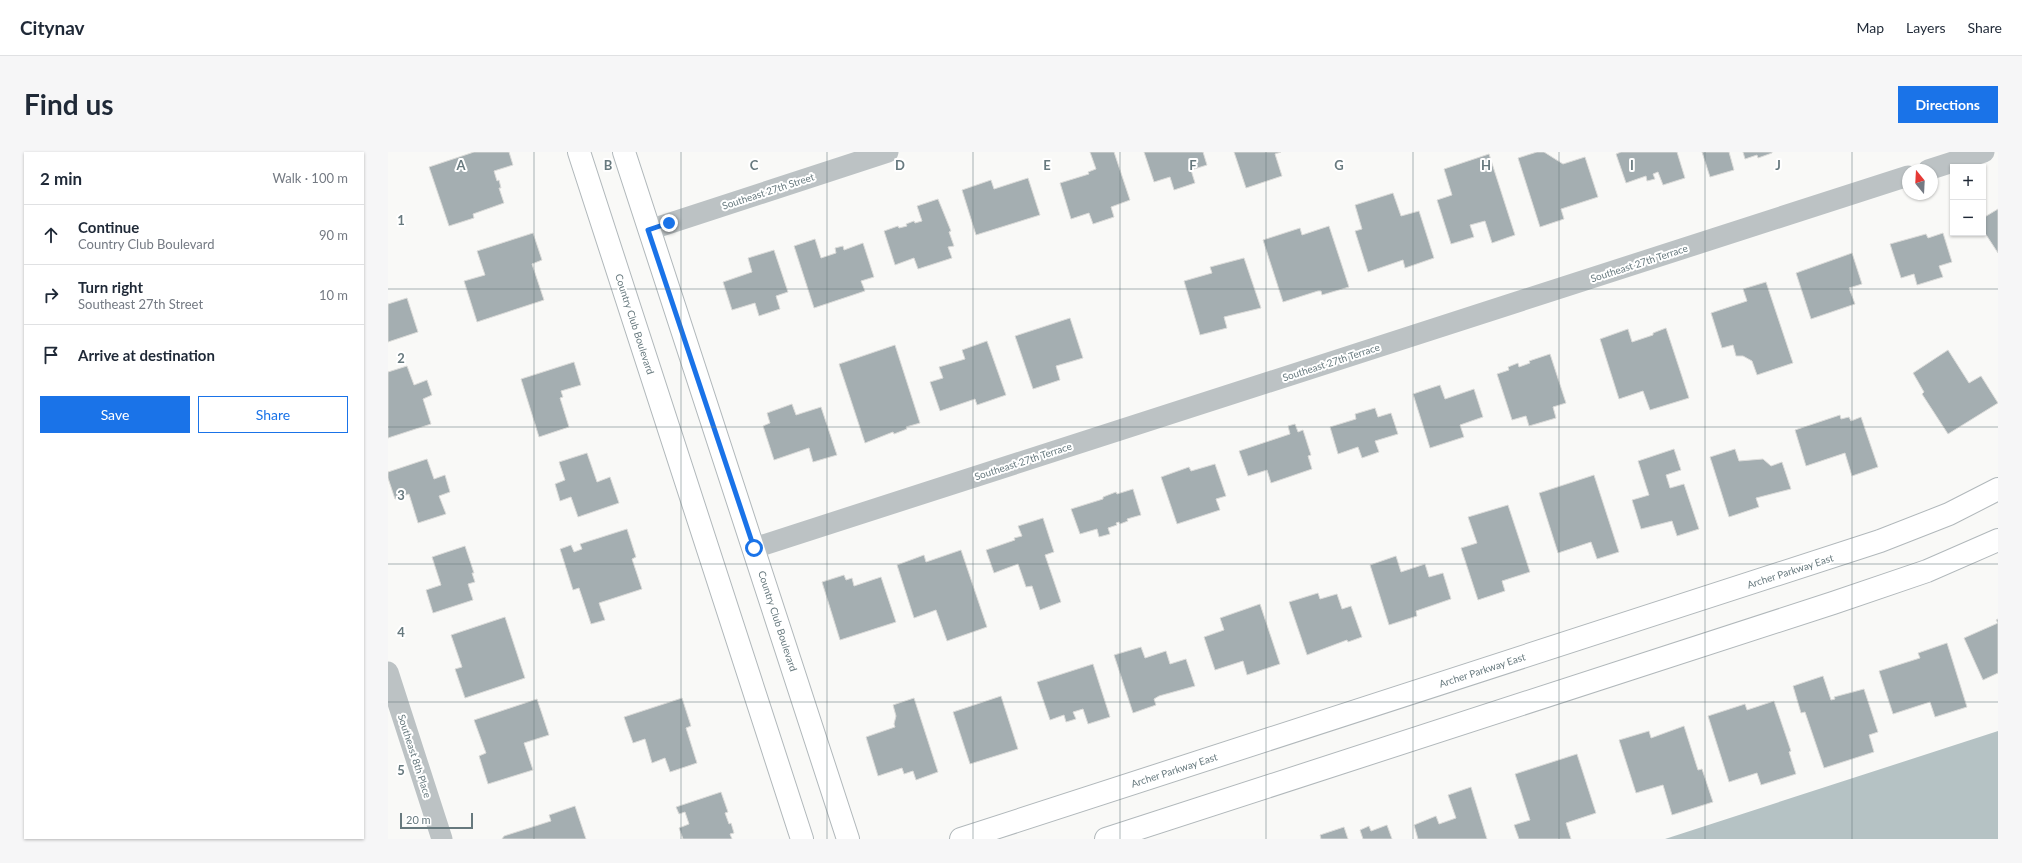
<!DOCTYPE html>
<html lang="en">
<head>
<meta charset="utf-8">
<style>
  :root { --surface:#fff; --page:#f6f6f7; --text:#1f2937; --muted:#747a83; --line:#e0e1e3; --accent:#1a73e8 }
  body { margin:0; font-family:Lato,sans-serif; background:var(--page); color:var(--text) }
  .controls { position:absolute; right:12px; top:12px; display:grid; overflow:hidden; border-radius:0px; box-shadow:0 1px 3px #0004 }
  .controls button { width:36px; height:36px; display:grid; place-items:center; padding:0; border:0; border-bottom:1px solid var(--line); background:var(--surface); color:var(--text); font:20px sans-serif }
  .compass { position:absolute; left:1514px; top:12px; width:36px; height:36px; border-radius:50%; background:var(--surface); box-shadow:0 1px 3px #0004; rotate:342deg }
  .scale { position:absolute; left:12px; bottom:10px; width:73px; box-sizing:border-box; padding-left:4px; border:2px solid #67797e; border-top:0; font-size:11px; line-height:14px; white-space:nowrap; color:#67797e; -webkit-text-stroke:3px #fff; paint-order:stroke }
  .stop { position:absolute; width:12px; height:12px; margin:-9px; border:3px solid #1a73e8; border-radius:50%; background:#fff }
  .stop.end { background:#1a73e8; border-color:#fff; box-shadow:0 1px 4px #0008 }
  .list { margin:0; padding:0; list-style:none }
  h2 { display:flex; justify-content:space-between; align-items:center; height:52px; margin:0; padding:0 16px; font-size:17px }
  h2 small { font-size:13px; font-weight:400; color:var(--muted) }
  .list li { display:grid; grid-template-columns:26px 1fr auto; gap:12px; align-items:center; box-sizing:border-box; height:60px; padding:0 16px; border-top:1px solid var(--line) }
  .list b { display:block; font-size:15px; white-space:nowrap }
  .list p { margin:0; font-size:13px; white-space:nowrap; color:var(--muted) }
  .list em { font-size:13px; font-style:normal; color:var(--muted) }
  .actions { display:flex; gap:8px; padding:12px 16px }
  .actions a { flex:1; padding:9px 0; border:1px solid var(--accent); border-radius:0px; text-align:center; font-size:14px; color:var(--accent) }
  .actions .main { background:var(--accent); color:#fff }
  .icon { flex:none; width:22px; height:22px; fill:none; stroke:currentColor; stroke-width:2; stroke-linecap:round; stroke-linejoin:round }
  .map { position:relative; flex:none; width:1610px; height:687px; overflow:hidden; border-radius:0px }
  header { display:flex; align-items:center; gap:24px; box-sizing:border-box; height:56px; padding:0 20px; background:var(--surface); border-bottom:1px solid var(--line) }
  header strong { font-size:19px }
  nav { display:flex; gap:22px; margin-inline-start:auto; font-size:14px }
  .intro { display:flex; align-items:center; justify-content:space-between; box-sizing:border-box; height:96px; padding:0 24px }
  h1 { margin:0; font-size:28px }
  .button { padding:10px 18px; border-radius:0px; background:var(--accent); color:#fff; font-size:14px; font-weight:700 }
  main { display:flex; gap:24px; padding:0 24px }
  aside { flex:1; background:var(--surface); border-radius:0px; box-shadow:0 1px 3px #0004 }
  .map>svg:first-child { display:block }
  .water { fill:#b5c2c4 }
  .building { fill:#a4aeb1; stroke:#dbdbd9 }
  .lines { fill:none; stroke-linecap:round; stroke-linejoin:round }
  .secondary-casing { stroke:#b1b8bb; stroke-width:24 }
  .street { stroke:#bcc2c4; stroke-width:21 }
  .secondary { stroke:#fff; stroke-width:22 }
  .route { stroke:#1a73e8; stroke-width:5 }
  .grid { fill:none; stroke:#67797e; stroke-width:1; stroke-opacity:0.55 }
  .labels { text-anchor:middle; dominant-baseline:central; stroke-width:4; stroke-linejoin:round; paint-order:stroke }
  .street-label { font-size:10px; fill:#67797e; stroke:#fff }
  .grid-label { font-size:13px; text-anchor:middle; font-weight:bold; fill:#67797e; stroke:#fff; stroke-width:4; stroke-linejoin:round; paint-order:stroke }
</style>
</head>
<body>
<header>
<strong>Citynav</strong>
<nav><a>Map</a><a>Layers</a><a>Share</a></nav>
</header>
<div class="intro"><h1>Find us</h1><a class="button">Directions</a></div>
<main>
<aside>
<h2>2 min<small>Walk · 100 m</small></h2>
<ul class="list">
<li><svg class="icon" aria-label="ahead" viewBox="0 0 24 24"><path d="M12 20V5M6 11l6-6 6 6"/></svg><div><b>Continue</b><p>Country Club Boulevard</p></div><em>90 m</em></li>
<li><svg class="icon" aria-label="right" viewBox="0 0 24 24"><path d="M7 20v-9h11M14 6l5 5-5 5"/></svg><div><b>Turn right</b><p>Southeast 27th Street</p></div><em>10 m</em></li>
<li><svg class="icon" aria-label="arrive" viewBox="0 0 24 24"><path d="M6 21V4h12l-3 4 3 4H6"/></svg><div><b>Arrive at destination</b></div></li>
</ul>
<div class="actions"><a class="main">Save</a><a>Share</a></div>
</aside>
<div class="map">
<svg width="1610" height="687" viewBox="0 0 1610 687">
  <rect width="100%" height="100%" fill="#f9f9f7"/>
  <!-- water -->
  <path class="water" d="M 1610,579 L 1610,687 L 1277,687 L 1607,580 Z"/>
  <!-- building -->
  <g class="building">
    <path d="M 86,0 L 121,0 L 125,13 L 106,19 L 109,29 L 111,28 L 113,36 L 111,36 L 116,51 L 85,62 L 86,66 L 61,74 L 41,15 Z"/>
    <path d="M 702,0 L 726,0 L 742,48 L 723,55 L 726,65 L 705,72 L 701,61 L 683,67 L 672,31 L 701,22 L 700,20 L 708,17 Z"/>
    <path d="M 756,0 L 815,0 L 819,13 L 803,18 L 807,31 L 786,38 L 782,25 L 766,30 Z"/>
    <path d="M 846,0 L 893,0 L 887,2 L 894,24 L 858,36 Z"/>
    <path d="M 1149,0 L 1156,0 L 1175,12 L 1197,5 L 1210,45 L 1173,57 L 1176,67 L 1152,75 L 1130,6 Z"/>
    <path d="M 1233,0 L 1289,0 L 1297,26 L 1275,33 L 1270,20 L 1265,22 L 1267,27 L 1259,29 L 1258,24 L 1238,31 L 1228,2 Z"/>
    <path d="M 1314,0 L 1341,0 L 1346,18 L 1322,25 Z"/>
    <path d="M 1355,0 L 1384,0 L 1384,1 L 1370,6 L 1369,3 L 1357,7 Z"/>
    <path d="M 1101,2 L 1127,83 L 1104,91 L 1097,69 L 1082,73 L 1086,85 L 1063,92 L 1049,48 L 1064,43 L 1056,17 Z"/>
    <path d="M 640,26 L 652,63 L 588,83 L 574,38 L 603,28 L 606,37 Z"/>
    <path d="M 1005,41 L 1013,64 L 1031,59 L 1046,106 L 1017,116 L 1015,108 L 980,120 L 967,79 L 974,77 L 967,53 Z"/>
    <path d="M 550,47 L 563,79 L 561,80 L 566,94 L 560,95 L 564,106 L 530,117 L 526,106 L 507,113 L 496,79 L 510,74 L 511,76 L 519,74 L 518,72 L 526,69 L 527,71 L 534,69 L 529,54 Z"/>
    <path d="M 1610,57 L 1610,101 L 1595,78 L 1595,66 Z"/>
    <path d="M 941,74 L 961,135 L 934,143 L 933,139 L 930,139 L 895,150 L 875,88 L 912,76 L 914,83 Z"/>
    <path d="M 145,81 L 154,108 L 144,112 L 156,148 L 89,170 L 76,129 L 97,123 L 89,99 Z"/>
    <path d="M 1555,81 L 1564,110 L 1551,114 L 1555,125 L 1529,133 L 1526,122 L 1513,126 L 1502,92 L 1538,82 L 1540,86 Z"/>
    <path d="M 427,87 L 433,106 L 448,101 L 447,96 L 455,94 L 456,98 L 475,91 L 486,125 L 473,129 L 477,139 L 426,156 L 406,94 Z"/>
    <path d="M 386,98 L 400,140 L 388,144 L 392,157 L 371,164 L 367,151 L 344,158 L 335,130 L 364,120 L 360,106 Z"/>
    <path d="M 1464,101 L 1474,132 L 1461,136 L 1467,152 L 1423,167 L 1408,121 Z"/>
    <path d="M 856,106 L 873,156 L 836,165 L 839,176 L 812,183 L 796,129 L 824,121 L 822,115 Z"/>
    <path d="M 1378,130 L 1405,211 L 1369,223 L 1364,209 L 1355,204 L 1348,204 L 1345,193 L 1334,196 L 1323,161 L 1359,149 L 1355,137 Z"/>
    <path d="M 19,146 L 30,180 L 0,190 L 0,152 Z"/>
    <path d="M 682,166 L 695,206 L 668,214 L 672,228 L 645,237 L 627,184 Z"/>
    <path d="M 1278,176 L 1301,246 L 1262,258 L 1255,239 L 1231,247 L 1212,187 L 1240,177 L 1244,190 L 1265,183 L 1265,181 Z"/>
    <path d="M 599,189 L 618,243 L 589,253 L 587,247 L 552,259 L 542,230 L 555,226 L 551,215 L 577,207 L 574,198 Z"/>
    <path d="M 507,193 L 532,271 L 518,275 L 519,277 L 506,282 L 505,280 L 477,291 L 451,212 Z"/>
    <path d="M 1560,198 L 1581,231 L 1593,224 L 1610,251 L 1560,282 L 1534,242 L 1536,240 L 1525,221 Z"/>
    <path d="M 1162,202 L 1178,251 L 1165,255 L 1168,266 L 1141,274 L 1138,264 L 1124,268 L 1109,222 L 1121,218 L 1120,215 L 1130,211 L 1131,215 L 1142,211 L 1141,209 Z"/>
    <path d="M 186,210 L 193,233 L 173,239 L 175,245 L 172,246 L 181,275 L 151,285 L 133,227 Z"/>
    <path d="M 19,214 L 26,233 L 39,228 L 44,243 L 35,247 L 43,272 L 0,286 L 0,220 Z"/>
    <path d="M 1052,233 L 1057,247 L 1086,237 L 1095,265 L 1072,273 L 1076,285 L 1042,296 L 1025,242 Z"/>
    <path d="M 404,252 L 408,263 L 433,255 L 449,303 L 425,310 L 421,296 L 386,308 L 375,274 L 382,271 L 379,261 Z"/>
    <path d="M 987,256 L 990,265 L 1003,261 L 1010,282 L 987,289 L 991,300 L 974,306 L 970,295 L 950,302 L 942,275 L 968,267 L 967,262 Z"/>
    <path d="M 1452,263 L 1453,267 L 1461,265 L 1463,269 L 1473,265 L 1490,315 L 1464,324 L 1457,301 L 1418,314 L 1407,278 Z"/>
    <path d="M 907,272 L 910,280 L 915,278 L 923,303 L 920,304 L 924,317 L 883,331 L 879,318 L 860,324 L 851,299 L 902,282 L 900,274 Z"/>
    <path d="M 1286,297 L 1293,318 L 1278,323 L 1282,336 L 1296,332 L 1311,377 L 1289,384 L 1284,369 L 1253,377 L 1244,348 L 1261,343 L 1250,309 Z"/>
    <path d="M 1347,297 L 1351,309 L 1375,307 L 1383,314 L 1394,310 L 1403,337 L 1368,346 L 1371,355 L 1341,365 L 1322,305 Z"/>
    <path d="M 199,301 L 209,330 L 222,325 L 231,351 L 190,365 L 183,345 L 172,349 L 167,332 L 177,328 L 171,310 Z"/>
    <path d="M 39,307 L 46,327 L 57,323 L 62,340 L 51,344 L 58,362 L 30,371 L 21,342 L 7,347 L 0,326 L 0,320 Z"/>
    <path d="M 827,312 L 838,344 L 828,347 L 832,358 L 789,372 L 773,325 L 801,315 L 803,319 Z"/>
    <path d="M 1206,323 L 1231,400 L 1209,407 L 1203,390 L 1170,401 L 1151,341 Z"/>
    <path d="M 745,337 L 753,363 L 739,367 L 740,369 L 732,372 L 731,370 L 728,371 L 729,373 L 720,376 L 722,382 L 711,385 L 709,377 L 692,382 L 683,357 L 715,347 L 715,345 L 728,340 L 729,342 Z"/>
    <path d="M 1120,353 L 1142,420 L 1114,429 L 1117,439 L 1090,448 L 1073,396 L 1089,391 L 1080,365 Z"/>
    <path d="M 655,366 L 666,400 L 657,403 L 673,450 L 652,458 L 644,434 L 638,435 L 630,412 L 606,421 L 598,398 L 627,388 L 626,386 L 634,384 L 630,374 Z"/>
    <path d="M 239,377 L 248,405 L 244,407 L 254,437 L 211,451 L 217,468 L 203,472 L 191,436 L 185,438 L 172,397 L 183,393 L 186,400 L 194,397 L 192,392 Z"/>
    <path d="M 77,394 L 86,421 L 84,421 L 87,430 L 80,432 L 85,448 L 45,461 L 38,438 L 53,433 L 44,405 Z"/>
    <path d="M 573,398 L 599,475 L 559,489 L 548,458 L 526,466 L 509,413 L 536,403 L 538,410 Z"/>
    <path d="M 1008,404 L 1013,420 L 1037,412 L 1041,425 L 1055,421 L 1063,447 L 1028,459 L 1029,464 L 1001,473 L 982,413 Z"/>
    <path d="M 456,423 L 458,428 L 464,426 L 466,434 L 493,425 L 508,470 L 452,488 L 434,430 Z"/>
    <path d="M 930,441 L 932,447 L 949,442 L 954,457 L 963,454 L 974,485 L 960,490 L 959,488 L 919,503 L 901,450 Z"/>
    <path d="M 872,452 L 892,512 L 859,523 L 855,509 L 827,518 L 816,485 L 836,478 L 832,466 Z"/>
    <path d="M 117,465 L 137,526 L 77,546 L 67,517 L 74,515 L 63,483 Z"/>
    <path d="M 1610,467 L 1610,521 L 1595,528 L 1576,486 L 1610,471 L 1608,468 Z"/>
    <path d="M 1559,491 L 1579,555 L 1547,565 L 1542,550 L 1505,562 L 1491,519 L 1532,506 L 1530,501 Z"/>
    <path d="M 753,495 L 757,506 L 778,499 L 782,512 L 798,507 L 807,534 L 771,544 L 766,547 L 768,553 L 745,561 L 726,503 Z"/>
    <path d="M 705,512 L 722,565 L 700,572 L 695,557 L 685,560 L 688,567 L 678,570 L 676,563 L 662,568 L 649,530 Z"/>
    <path d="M 1435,524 L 1443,548 L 1447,547 L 1446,545 L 1476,537 L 1490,580 L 1481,583 L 1486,600 L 1436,616 L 1417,560 L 1413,561 L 1405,534 Z"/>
    <path d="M 613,544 L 630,597 L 582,612 L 565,560 Z"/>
    <path d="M 294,546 L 303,574 L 298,576 L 309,611 L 282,620 L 277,606 L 264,611 L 257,587 L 245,591 L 236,565 Z"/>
    <path d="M 526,546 L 550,620 L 528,628 L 525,619 L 516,622 L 514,616 L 490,624 L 478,585 L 507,575 L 506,572 L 508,564 L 505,553 Z"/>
    <path d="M 149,547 L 161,583 L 136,591 L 145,618 L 100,632 L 91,604 L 98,601 L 86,568 Z"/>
    <path d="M 1386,549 L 1403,599 L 1401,600 L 1408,622 L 1373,633 L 1369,621 L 1341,630 L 1320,564 L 1357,552 L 1359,558 Z"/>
    <path d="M 1296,574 L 1310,618 L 1314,617 L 1325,650 L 1284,663 L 1275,633 L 1248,641 L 1231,588 L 1261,579 L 1263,586 Z"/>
    <path d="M 1189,602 L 1208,661 L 1178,671 L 1183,687 L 1131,687 L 1126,673 L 1142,668 L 1127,622 Z"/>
    <path d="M 1083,635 L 1099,687 L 1030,687 L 1026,673 L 1048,664 L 1051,672 L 1068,666 L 1060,643 Z"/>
    <path d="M 333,640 L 340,660 L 337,661 L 341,672 L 343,671 L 346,681 L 342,682 L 344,687 L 295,687 L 291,676 L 301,672 L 297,660 L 291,662 L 288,655 Z"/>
    <path d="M 187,654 L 198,687 L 114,687 L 116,684 L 163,669 L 161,663 Z"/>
    <path d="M 999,673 L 1004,687 L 975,687 L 972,678 L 981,674 L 983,679 Z"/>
    <path d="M 956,675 L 960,687 L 933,687 L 932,683 Z"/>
  </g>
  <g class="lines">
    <!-- secondary casing -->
    <g class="secondary-casing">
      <g id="secondary">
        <path d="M 191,0 L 414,687"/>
        <path d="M 236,0 L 460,687"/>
        <path d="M 573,687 L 1492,389 L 1561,362 L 1610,337"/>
        <path d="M 718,687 L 1445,451 L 1539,419 L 1610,388"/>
      </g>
    </g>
    <!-- street -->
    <g class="street">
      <path d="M 1540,18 L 1596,0"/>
      <path d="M 261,78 L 500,0"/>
      <path d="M 366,396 L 1520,24"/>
      <path d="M 0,520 L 54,687"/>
    </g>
    <!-- secondary -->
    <use href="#secondary" class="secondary"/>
  </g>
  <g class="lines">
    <!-- route -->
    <path class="route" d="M 281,71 L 260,78 L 366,396"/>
  </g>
  <!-- grid -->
  <path class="grid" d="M 146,0 L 146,687M 293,0 L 293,687M 439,0 L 439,687M 585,0 L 585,687M 732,0 L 732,687M 878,0 L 878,687M 1025,0 L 1025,687M 1171,0 L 1171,687M 1317,0 L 1317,687M 1464,0 L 1464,687M 0,137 L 1610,137M 0,275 L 1610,275M 0,412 L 1610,412M 0,550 L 1610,550"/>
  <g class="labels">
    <!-- street labels -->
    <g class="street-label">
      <text transform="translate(380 39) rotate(-18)">Southeast 27th Street</text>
      <text transform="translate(1251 111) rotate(-18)">Southeast 27th Terrace</text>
      <text transform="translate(247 172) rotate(72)">Country Club Boulevard</text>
      <text transform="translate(943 210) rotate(-18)">Southeast 27th Terrace</text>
      <text transform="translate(635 309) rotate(-18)">Southeast 27th Terrace</text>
      <text transform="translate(1402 419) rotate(-18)">Archer Parkway East</text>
      <text transform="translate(390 469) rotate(72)">Country Club Boulevard</text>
      <text transform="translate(1094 518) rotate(-18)">Archer Parkway East</text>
      <text transform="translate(27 604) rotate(72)">Southeast 8th Place</text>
      <text transform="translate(786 618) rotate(-18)">Archer Parkway East</text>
    </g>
  </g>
  <g class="grid-label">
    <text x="73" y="18">A</text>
    <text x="220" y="18">B</text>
    <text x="366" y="18">C</text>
    <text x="512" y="18">D</text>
    <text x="659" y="18">E</text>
    <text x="805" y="18">F</text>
    <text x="951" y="18">G</text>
    <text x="1098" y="18">H</text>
    <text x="1244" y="18">I</text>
    <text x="1390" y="18">J</text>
    <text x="13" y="73">1</text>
    <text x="13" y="211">2</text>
    <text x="13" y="348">3</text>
    <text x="13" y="485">4</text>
    <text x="13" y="623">5</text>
  </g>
</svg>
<div class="controls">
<button>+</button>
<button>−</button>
</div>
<svg class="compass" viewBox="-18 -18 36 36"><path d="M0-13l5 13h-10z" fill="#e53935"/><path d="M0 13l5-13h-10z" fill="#747a83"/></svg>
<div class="scale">20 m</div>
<div class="stop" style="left:366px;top:396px"></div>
<div class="stop end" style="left:281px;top:71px"></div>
</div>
</main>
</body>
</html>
